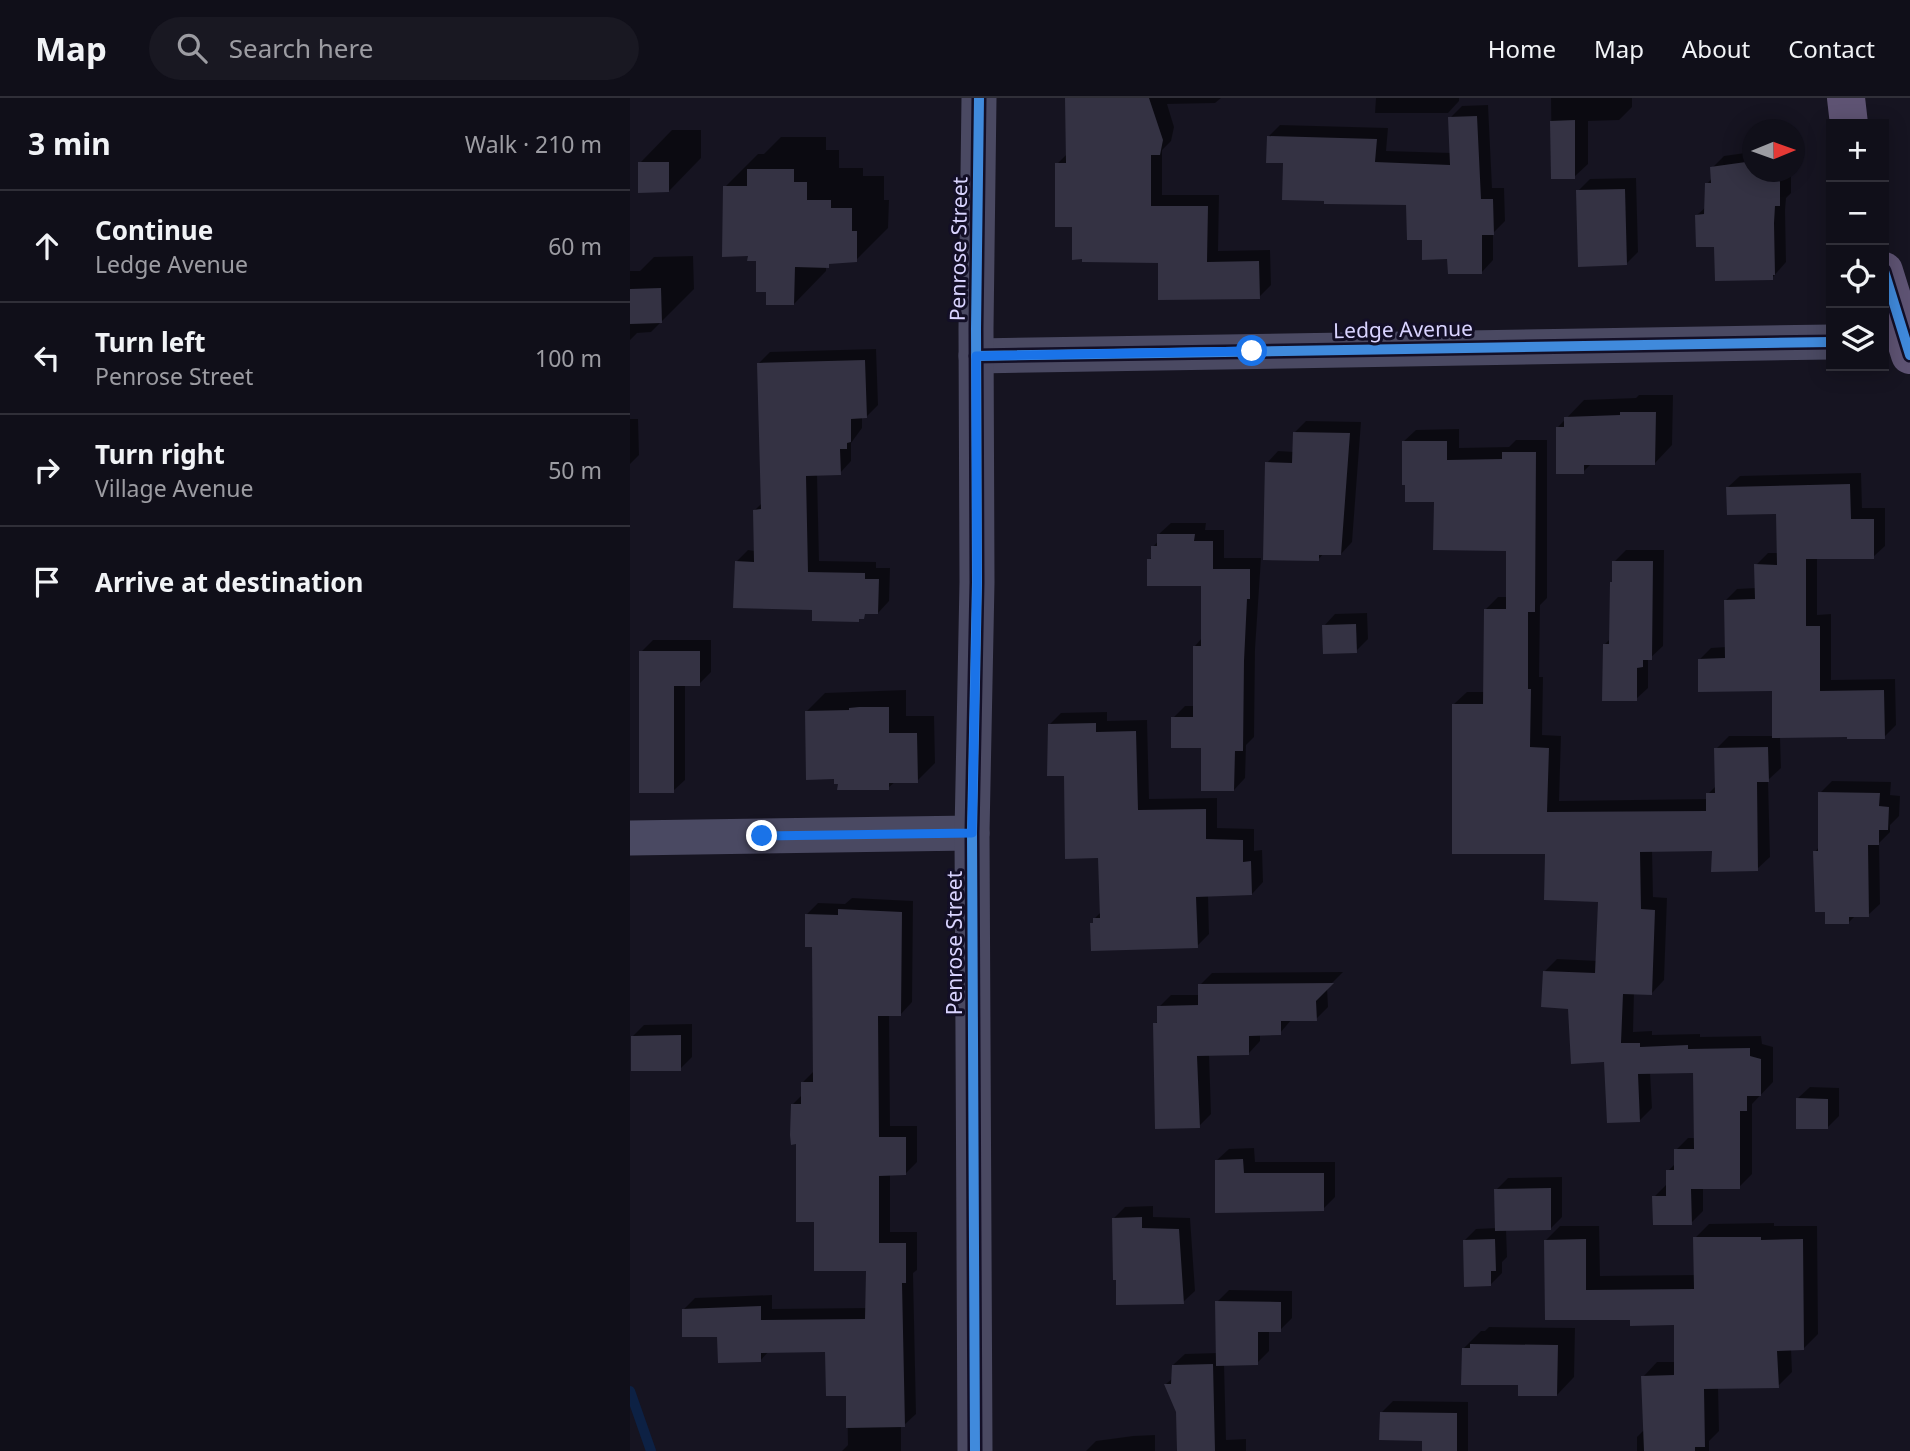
<!DOCTYPE html>
<html lang="en">
<head>
<meta charset="utf-8">
<style>
  :root { --surface:#100f19; --page:#191822; --text:#f1f3f6; --muted:#9c9ca2; --line:#302f38 }
  body { margin:0; font-family:"Noto Sans",sans-serif; background:var(--page); color:var(--text) }
  .controls { position:absolute; right:21px; top:21px; display:grid; overflow:hidden; border-radius:0px; box-shadow:0 4px 18px #0003 }
  .controls button { width:63px; height:63px; display:grid; place-items:center; padding:0; border:0; border-bottom:2px solid var(--line); background:var(--surface); color:var(--text); font:35px sans-serif }
  .compass { position:absolute; left:1112px; top:21px; width:63px; height:63px; border-radius:50%; background:var(--surface); box-shadow:0 4px 18px #0003; rotate:89deg }
  .stop { position:absolute; width:21px; height:21px; margin:-16px; border:5px solid #1a73e8; border-radius:50%; background:#fff }
  .stop.end { background:#1a73e8; border-color:#fff; box-shadow:0 2px 7px #0008 }
  .list { margin:0; padding:0; list-style:none }
  h2 { display:flex; justify-content:space-between; align-items:center; height:91px; margin:0; padding:0 28px; font-size:30px }
  h2 small { font-size:23px; font-weight:400; color:var(--muted) }
  .list li { display:grid; grid-template-columns:46px 1fr auto; gap:21px; align-items:center; box-sizing:border-box; height:112px; padding:0 28px; border-top:2px solid var(--line) }
  .list b { display:block; font-size:26px; white-space:nowrap }
  .list p { margin:0; font-size:23px; white-space:nowrap; color:var(--muted) }
  .list em { font-size:23px; font-style:normal; color:var(--muted) }
  .icon { flex:none; width:38px; height:38px; fill:none; stroke:currentColor; stroke-width:2; stroke-linecap:round; stroke-linejoin:round }
  .map { position:relative; flex:none; width:1280px; height:1353px; overflow:hidden }
  header { display:flex; align-items:center; gap:42px; box-sizing:border-box; height:98px; padding:0 35px; background:var(--surface); border-bottom:2px solid var(--line) }
  header strong { font-size:33px }
  nav { display:flex; gap:38px; margin-inline-start:auto; font-size:24px }
  .search { width:490px; height:63px; background:var(--page); display:flex; align-items:center; gap:18px; box-sizing:border-box; padding:0 24px; border-radius:38px; color:var(--muted); font-size:26px }
  main { display:flex }
  aside { flex:1; background:var(--surface) }
  .map>svg:first-child { display:block }
  .shadow { fill:#0007 }
  .lines { fill:none; stroke-linecap:round; stroke-linejoin:round }
  .stream { stroke:#0d2144; stroke-width:10 }
  .building { fill:#343243 }
  .minor { stroke:#4a4962; stroke-width:35 }
  .primary { stroke:#5e5373; stroke-width:38 }
  .cycleway-casing { stroke:#130f26; stroke-width:15 }
  .cycleway { stroke:#408adc; stroke-width:10 }
  .route { stroke:#1a73e8; stroke-width:9 }
  .labels { text-anchor:middle; dominant-baseline:central; stroke-width:6; stroke-linejoin:round; paint-order:stroke }
  .street-label { font-size:21px; fill:#d9d4ff; stroke:#130f26 }
</style>
</head>
<body>
<header>
<strong>Map</strong>
<div class="search"><svg class="icon" aria-label="search" viewBox="0 0 24 24"><circle cx="10" cy="10" r="6"/><path d="M15 15l6 6"/></svg>Search here</div>
<nav><a>Home</a><a>Map</a><a>About</a><a>Contact</a></nav>
</header>
<main>
<aside>
<h2>3 min<small>Walk · 210 m</small></h2>
<ul class="list">
<li><svg class="icon" aria-label="ahead" viewBox="0 0 24 24"><path d="M12 20V5M6 11l6-6 6 6"/></svg><div><b>Continue</b><p>Ledge Avenue</p></div><em>60 m</em></li>
<li><svg class="icon" aria-label="left" viewBox="0 0 24 24"><path d="M17 20v-9H6M10 6l-5 5 5 5"/></svg><div><b>Turn left</b><p>Penrose Street</p></div><em>100 m</em></li>
<li><svg class="icon" aria-label="right" viewBox="0 0 24 24"><path d="M7 20v-9h11M14 6l5 5-5 5"/></svg><div><b>Turn right</b><p>Village Avenue</p></div><em>50 m</em></li>
<li><svg class="icon" aria-label="arrive" viewBox="0 0 24 24"><path d="M6 21V4h12l-3 4 3 4H6"/></svg><div><b>Arrive at destination</b></div></li>
</ul>
</aside>
<div class="map">
<svg width="1280" height="1353" viewBox="0 0 1280 1353">
  <rect width="100%" height="100%" fill="#161421"/>
  <!-- shadow -->
  <g class="shadow">
    <path d="M 437,0 L 591,0 L 585,5 L 537,6 L 544,29 L 541,43 L 532,52 L 532,97 L 589,97 L 588,153 L 640,152 L 641,187 L 629,199 L 529,163 L 444,127 L 427,66 L 438,55 Z"/>
    <path d="M 746,0 L 829,0 L 829,3 L 818,15 L 745,15 Z"/>
    <path d="M 921,0 L 1002,0 L 1002,9 L 989,22 L 958,23 L 958,66 L 944,79 L 922,79 Z"/>
    <path d="M 858,7 L 862,90 L 874,90 L 875,123 L 863,135 L 863,162 L 852,174 L 819,160 L 793,140 L 777,106 L 655,63 L 638,39 L 650,27 L 758,30 L 756,53 L 822,55 L 820,20 L 832,8 Z"/>
    <path d="M 42,32 L 71,32 L 71,60 L 39,93 L 10,65 Z"/>
    <path d="M 151,39 L 196,39 L 196,52 L 209,52 L 209,70 L 233,70 L 233,78 L 254,78 L 254,102 L 259,102 L 258,130 L 226,162 L 202,164 L 196,168 L 196,173 L 164,206 L 138,193 L 128,161 L 95,89 L 128,56 L 134,56 Z"/>
    <path d="M 1122,54 L 1122,74 L 1161,74 L 1161,95 L 1156,100 L 1155,112 L 1156,164 L 1142,180 L 1086,147 L 1067,117 L 1076,109 L 1077,86 L 1082,80 L 1082,70 L 1094,58 Z"/>
    <path d="M 1006,80 L 1008,154 L 996,166 L 948,93 L 960,81 Z"/>
    <path d="M 63,158 L 64,191 L 21,234 L 7,235 L 0,242 L 0,173 L 10,173 L 24,159 Z"/>
    <path d="M 246,251 L 248,307 L 236,319 L 232,319 L 232,330 L 221,345 L 221,363 L 210,375 L 187,376 L 189,463 L 246,464 L 246,470 L 260,470 L 259,503 L 248,515 L 238,514 L 228,522 L 184,510 L 106,464 L 118,452 L 125,453 L 125,412 L 132,405 L 128,266 L 140,254 Z"/>
    <path d="M 1009,297 L 1043,297 L 1042,347 L 1025,365 L 961,366 L 953,374 L 928,329 L 954,302 L 1006,300 Z"/>
    <path d="M 0,321 L 8,321 L 9,357 L 0,366 Z"/>
    <path d="M 676,323 L 731,324 L 722,444 L 711,456 L 694,455 L 688,462 L 637,365 L 648,353 L 664,354 L 665,334 Z"/>
    <path d="M 829,331 L 829,350 L 879,349 L 886,342 L 917,342 L 917,500 L 910,507 L 909,579 L 913,579 L 912,637 L 931,638 L 929,703 L 1078,701 L 1078,696 L 1086,688 L 1086,651 L 1099,638 L 1144,638 L 1143,591 L 1070,561 L 1081,550 L 1096,549 L 1096,502 L 1107,491 L 1126,490 L 1126,467 L 1138,455 L 1148,455 L 1147,414 L 1098,389 L 1110,378 L 1231,375 L 1232,410 L 1255,410 L 1255,448 L 1243,459 L 1187,460 L 1187,517 L 1201,516 L 1201,582 L 1265,581 L 1266,627 L 1254,639 L 1219,637 L 1150,639 L 1151,670 L 1138,682 L 1140,759 L 1127,771 L 1084,752 L 1022,752 L 1023,799 L 1037,800 L 1034,882 L 1022,895 L 1004,894 L 1003,934 L 1022,933 L 1022,937 L 1070,936 L 1070,939 L 1131,938 L 1132,946 L 1143,949 L 1143,984 L 1122,1006 L 1122,1076 L 1109,1089 L 1073,1089 L 1073,1113 L 1061,1125 L 1024,1099 L 1036,1087 L 1038,1073 L 1046,1065 L 1046,1052 L 1058,1040 L 1066,1040 L 1065,973 L 1020,974 L 1022,1010 L 1010,1022 L 975,962 L 914,874 L 927,861 L 968,863 L 970,803 L 824,606 L 837,594 L 855,594 L 855,512 L 868,499 L 878,499 L 878,451 L 806,402 L 773,344 L 786,332 Z"/>
    <path d="M 541,425 L 576,425 L 575,432 L 594,432 L 594,460 L 631,460 L 625,551 L 624,639 L 616,647 L 615,680 L 604,692 L 573,648 L 543,620 L 555,608 L 565,608 L 565,548 L 572,540 L 573,486 L 519,462 L 523,458 L 523,449 L 529,442 L 529,436 Z"/>
    <path d="M 996,452 L 1034,452 L 1033,548 L 1018,562 L 1018,590 L 1006,601 L 975,546 L 981,540 L 981,485 L 984,482 L 984,464 Z"/>
    <path d="M 737,515 L 738,541 L 726,553 L 694,528 L 705,516 Z"/>
    <path d="M 23,542 L 81,542 L 81,574 L 69,586 L 55,586 L 55,682 L 43,693 L 11,554 Z"/>
    <path d="M 276,592 L 276,618 L 304,618 L 305,665 L 287,683 L 266,683 L 258,690 L 209,684 L 177,613 L 195,595 Z"/>
    <path d="M 477,614 L 477,623 L 517,622 L 519,701 L 587,700 L 587,730 L 624,731 L 624,753 L 632,752 L 633,784 L 622,796 L 578,797 L 579,836 L 567,848 L 465,823 L 465,820 L 472,813 L 470,759 L 436,676 L 419,627 L 431,615 Z"/>
    <path d="M 1202,683 L 1261,684 L 1260,697 L 1270,698 L 1269,718 L 1260,727 L 1260,734 L 1249,745 L 1250,806 L 1238,817 L 1225,818 L 1219,824 L 1185,754 L 1189,749 L 1190,695 Z"/>
    <path d="M 222,800 L 283,803 L 282,904 L 271,916 L 259,916 L 260,1028 L 287,1028 L 287,1064 L 275,1076 L 260,1076 L 260,1134 L 287,1134 L 287,1172 L 283,1175 L 286,1316 L 274,1327 L 271,1327 L 271,1353 L 212,1353 L 218,1347 L 217,1296 L 197,1252 L 139,1253 L 130,1263 L 53,1212 L 65,1200 L 142,1197 L 142,1211 L 237,1210 L 238,1171 L 186,1122 L 168,1045 L 162,1007 L 172,997 L 172,985 L 185,972 L 183,848 L 176,817 L 188,805 L 215,806 Z"/>
    <path d="M 713,874 L 697,890 L 698,909 L 686,921 L 662,921 L 650,935 L 630,936 L 630,943 L 619,955 L 579,956 L 581,1016 L 569,1028 L 525,926 L 529,922 L 529,909 L 541,897 L 570,897 L 570,887 L 582,875 Z"/>
    <path d="M 62,926 L 62,959 L 50,971 L 2,939 L 14,927 Z"/>
    <path d="M 1180,989 L 1209,990 L 1209,1018 L 1197,1030 L 1168,1000 Z"/>
    <path d="M 624,1050 L 625,1064 L 705,1064 L 705,1099 L 693,1111 L 586,1113 L 587,1062 L 599,1051 Z"/>
    <path d="M 932,1079 L 932,1119 L 921,1130 L 876,1131 L 877,1159 L 872,1164 L 872,1175 L 860,1187 L 835,1142 L 846,1131 L 867,1130 L 866,1092 L 878,1080 Z"/>
    <path d="M 523,1108 L 523,1119 L 560,1120 L 565,1193 L 553,1204 L 483,1121 L 495,1109 Z"/>
    <path d="M 1144,1125 L 1144,1128 L 1187,1128 L 1188,1236 L 1174,1250 L 1161,1251 L 1162,1274 L 1148,1288 L 1088,1289 L 1089,1333 L 1079,1343 L 1079,1353 L 1007,1353 L 1007,1339 L 1015,1331 L 1013,1279 L 1027,1264 L 1046,1264 L 1045,1225 L 1002,1220 L 916,1221 L 916,1142 L 930,1128 L 969,1128 L 970,1178 L 1066,1177 L 1065,1140 L 1079,1126 Z"/>
    <path d="M 599,1192 L 662,1193 L 662,1220 L 650,1232 L 639,1232 L 639,1253 L 627,1265 L 594,1266 L 596,1342 L 616,1341 L 616,1353 L 549,1353 L 548,1314 L 536,1286 L 543,1280 L 543,1267 L 555,1256 L 587,1255 L 587,1204 Z"/>
    <path d="M 859,1229 L 945,1230 L 944,1279 L 927,1297 L 890,1286 L 833,1251 L 851,1233 L 855,1233 Z"/>
    <path d="M 763,1303 L 838,1304 L 838,1353 L 794,1353 L 794,1341 L 751,1315 Z"/>
    <path d="M 525,1337 L 525,1353 L 456,1353 L 466,1343 L 503,1338 Z"/>
  </g>
  <g class="lines">
    <!-- stream -->
    <path class="stream" d="M 0,1293 L 21,1353"/>
  </g>
  <!-- building -->
  <g class="building">
    <path d="M 435,0 L 519,0 L 533,42 L 530,57 L 521,57 L 521,108 L 578,108 L 577,164 L 629,163 L 630,201 L 528,202 L 528,165 L 452,164 L 452,161 L 442,162 L 442,129 L 425,129 L 425,65 L 436,65 Z"/>
    <path d="M 847,18 L 851,101 L 863,101 L 864,137 L 852,137 L 852,176 L 818,176 L 817,161 L 792,162 L 792,142 L 777,142 L 776,107 L 694,106 L 694,103 L 652,102 L 653,65 L 636,65 L 637,38 L 747,41 L 745,64 L 820,67 L 818,19 Z"/>
    <path d="M 945,22 L 945,81 L 921,81 L 920,23 Z"/>
    <path d="M 1123,63 L 1123,74 L 1150,74 L 1150,108 L 1145,108 L 1144,125 L 1145,177 L 1143,177 L 1143,182 L 1085,183 L 1084,149 L 1066,149 L 1065,117 L 1074,116 L 1075,85 L 1081,85 L 1080,69 Z"/>
    <path d="M 8,64 L 39,64 L 39,94 L 8,95 Z"/>
    <path d="M 117,71 L 164,71 L 164,84 L 177,84 L 177,102 L 201,102 L 201,110 L 222,110 L 222,133 L 227,133 L 227,164 L 199,166 L 199,170 L 165,169 L 164,207 L 136,207 L 136,194 L 126,194 L 126,163 L 117,163 L 118,158 L 92,159 L 93,88 L 117,88 Z"/>
    <path d="M 995,91 L 997,167 L 948,169 L 946,92 Z"/>
    <path d="M 31,190 L 32,225 L 0,226 L 0,191 Z"/>
    <path d="M 235,262 L 237,320 L 221,321 L 221,344 L 217,345 L 217,351 L 210,351 L 211,377 L 176,378 L 178,474 L 235,475 L 235,481 L 249,481 L 248,516 L 235,516 L 234,521 L 229,521 L 229,524 L 182,523 L 182,512 L 103,510 L 105,463 L 124,464 L 123,412 L 131,411 L 127,265 Z"/>
    <path d="M 990,314 L 1026,314 L 1025,367 L 954,367 L 954,376 L 926,376 L 926,329 L 934,329 L 934,319 L 990,317 Z"/>
    <path d="M 663,334 L 720,335 L 711,457 L 689,457 L 689,463 L 633,462 L 635,364 L 662,365 Z"/>
    <path d="M 772,343 L 817,343 L 817,362 L 872,361 L 872,354 L 906,354 L 905,514 L 898,514 L 898,591 L 901,591 L 900,649 L 919,650 L 917,714 L 1076,713 L 1076,695 L 1085,695 L 1084,650 L 1138,649 L 1139,684 L 1127,684 L 1128,773 L 1081,774 L 1082,753 L 1010,754 L 1011,811 L 1025,812 L 1022,897 L 993,896 L 991,945 L 1010,945 L 1010,949 L 1058,947 L 1058,951 L 1120,950 L 1120,958 L 1131,961 L 1131,998 L 1117,998 L 1117,1013 L 1110,1013 L 1110,1091 L 1061,1091 L 1062,1127 L 1023,1127 L 1022,1098 L 1036,1098 L 1036,1072 L 1044,1072 L 1044,1051 L 1064,1051 L 1063,975 L 1008,976 L 1010,1024 L 977,1025 L 974,964 L 941,966 L 938,911 L 911,909 L 913,873 L 965,875 L 968,804 L 914,802 L 915,756 L 822,756 L 822,606 L 853,606 L 854,511 L 876,511 L 876,453 L 803,452 L 804,404 L 775,404 L 775,387 L 772,387 Z"/>
    <path d="M 1220,386 L 1221,421 L 1244,421 L 1244,461 L 1176,461 L 1176,528 L 1190,528 L 1190,593 L 1254,592 L 1255,641 L 1217,641 L 1217,639 L 1142,640 L 1142,593 L 1068,594 L 1068,561 L 1095,560 L 1094,502 L 1125,501 L 1124,466 L 1147,467 L 1146,416 L 1097,417 L 1096,389 Z"/>
    <path d="M 527,436 L 565,436 L 564,443 L 583,443 L 583,471 L 620,471 L 620,501 L 617,501 L 614,563 L 613,653 L 605,653 L 604,693 L 571,693 L 571,650 L 541,650 L 541,619 L 563,619 L 563,548 L 571,548 L 571,488 L 517,488 L 517,461 L 521,461 L 521,448 L 527,448 Z"/>
    <path d="M 982,463 L 1023,463 L 1022,562 L 1013,562 L 1013,569 L 1007,570 L 1007,603 L 972,603 L 973,546 L 979,546 L 980,484 L 982,484 Z"/>
    <path d="M 726,526 L 727,555 L 693,556 L 692,527 Z"/>
    <path d="M 9,553 L 70,553 L 70,588 L 44,588 L 44,695 L 9,695 Z"/>
    <path d="M 229,609 L 259,609 L 259,635 L 287,635 L 288,685 L 259,685 L 259,692 L 207,692 L 208,686 L 204,686 L 204,681 L 176,682 L 175,613 L 219,612 L 219,610 Z"/>
    <path d="M 466,625 L 466,634 L 506,633 L 508,712 L 576,711 L 576,741 L 613,742 L 613,764 L 621,763 L 622,797 L 566,799 L 568,850 L 461,853 L 460,825 L 463,825 L 463,820 L 470,820 L 468,760 L 435,761 L 434,678 L 417,678 L 418,626 Z"/>
    <path d="M 1188,694 L 1250,695 L 1249,708 L 1259,709 L 1258,732 L 1249,732 L 1249,747 L 1238,747 L 1239,819 L 1219,819 L 1219,826 L 1195,826 L 1195,814 L 1185,814 L 1183,753 L 1188,753 Z"/>
    <path d="M 208,811 L 272,814 L 271,918 L 248,918 L 249,1039 L 276,1039 L 276,1077 L 249,1078 L 249,1145 L 276,1145 L 276,1185 L 272,1185 L 275,1329 L 216,1330 L 216,1298 L 196,1298 L 195,1254 L 131,1255 L 131,1264 L 88,1265 L 87,1239 L 52,1239 L 52,1211 L 131,1208 L 131,1222 L 235,1221 L 236,1173 L 184,1173 L 184,1124 L 166,1124 L 166,1046 L 161,1047 L 160,1037 L 161,1006 L 171,1006 L 171,984 L 183,984 L 182,849 L 175,849 L 175,816 L 208,817 Z"/>
    <path d="M 704,885 L 686,903 L 687,923 L 651,923 L 651,937 L 619,938 L 619,957 L 567,958 L 570,1030 L 525,1031 L 523,925 L 527,925 L 527,908 L 568,907 L 568,886 Z"/>
    <path d="M 51,937 L 51,973 L 1,973 L 1,938 Z"/>
    <path d="M 1166,1000 L 1198,1001 L 1198,1031 L 1166,1031 Z"/>
    <path d="M 613,1061 L 614,1075 L 694,1075 L 694,1113 L 585,1115 L 585,1062 Z"/>
    <path d="M 921,1090 L 921,1132 L 865,1133 L 864,1091 Z"/>
    <path d="M 512,1119 L 512,1130 L 549,1131 L 554,1206 L 486,1207 L 486,1182 L 483,1182 L 482,1120 Z"/>
    <path d="M 1063,1139 L 1131,1139 L 1131,1142 L 1173,1141 L 1174,1252 L 1147,1253 L 1149,1290 L 1074,1291 L 1075,1349 L 1065,1349 L 1065,1353 L 1014,1353 L 1011,1278 L 1044,1277 L 1044,1227 L 1000,1228 L 1000,1222 L 915,1222 L 914,1142 L 956,1141 L 956,1192 L 1064,1191 Z"/>
    <path d="M 865,1141 L 866,1173 L 861,1173 L 861,1188 L 834,1189 L 833,1142 Z"/>
    <path d="M 585,1203 L 651,1204 L 651,1234 L 628,1234 L 628,1267 L 586,1268 Z"/>
    <path d="M 840,1246 L 928,1247 L 927,1298 L 888,1298 L 888,1287 L 831,1287 L 832,1250 L 840,1250 Z"/>
    <path d="M 583,1266 L 585,1353 L 547,1353 L 546,1314 L 534,1286 L 541,1286 L 542,1267 Z"/>
    <path d="M 750,1314 L 827,1315 L 827,1353 L 792,1353 L 792,1343 L 749,1342 Z"/>
  </g>
  <g class="lines">
    <!-- minor -->
    <g class="minor">
      <path d="M 346,258 L 1201,244"/>
      <path d="M 0,740 L 342,735"/>
      <path d="M 345,1353 L 342,735 L 347,484 L 346,231 L 349,0"/>
    </g>
    <!-- primary -->
    <g class="primary">
      <path d="M 1216,0 L 1219,26"/>
      <path d="M 1254,173 L 1280,257"/>
    </g>
    <!-- cycleway casing -->
    <g class="cycleway-casing">
      <g id="cycleway">
        <path d="M 1254,173 L 1280,257"/>
        <path d="M 346,258 L 1201,244"/>
        <path d="M 345,1353 L 342,735 L 347,484 L 346,231 L 349,0"/>
      </g>
    </g>
    <!-- cycleway -->
    <use href="#cycleway" class="cycleway"/>
  </g>
  <g class="lines">
    <!-- route -->
    <path class="route" d="M 132,738 L 342,735 L 347,484 L 346,258 L 622,253"/>
  </g>
  <g class="labels">
    <!-- street labels -->
    <g class="street-label">
      <text transform="translate(328 151) rotate(-89)">Penrose Street</text>
      <text transform="translate(773 231) rotate(-1)">Ledge Avenue</text>
      <text transform="translate(324 845) rotate(-90)">Penrose Street</text>
    </g>
  </g>
</svg>
<div class="controls">
<button>+</button>
<button>−</button>
<button><svg class="icon" aria-label="locate" viewBox="0 0 24 24"><circle cx="12" cy="12" r="6"/><path d="M12 2v4M12 18v4M2 12h4M18 12h4"/></svg></button>
<button><svg class="icon" aria-label="layers" viewBox="0 0 24 24"><path d="M12 4l9 5-9 5-9-5zM3 14l9 5 9-5"/></svg></button>
</div>
<svg class="compass" viewBox="-18 -18 36 36"><path d="M0-13l5 13h-10z" fill="#e53935"/><path d="M0 13l5-13h-10z" fill="#9c9ca2"/></svg>
<div class="stop" style="left:622px;top:253px"></div>
<div class="stop end" style="left:132px;top:738px"></div>
</div>
</main>
</body>
</html>
